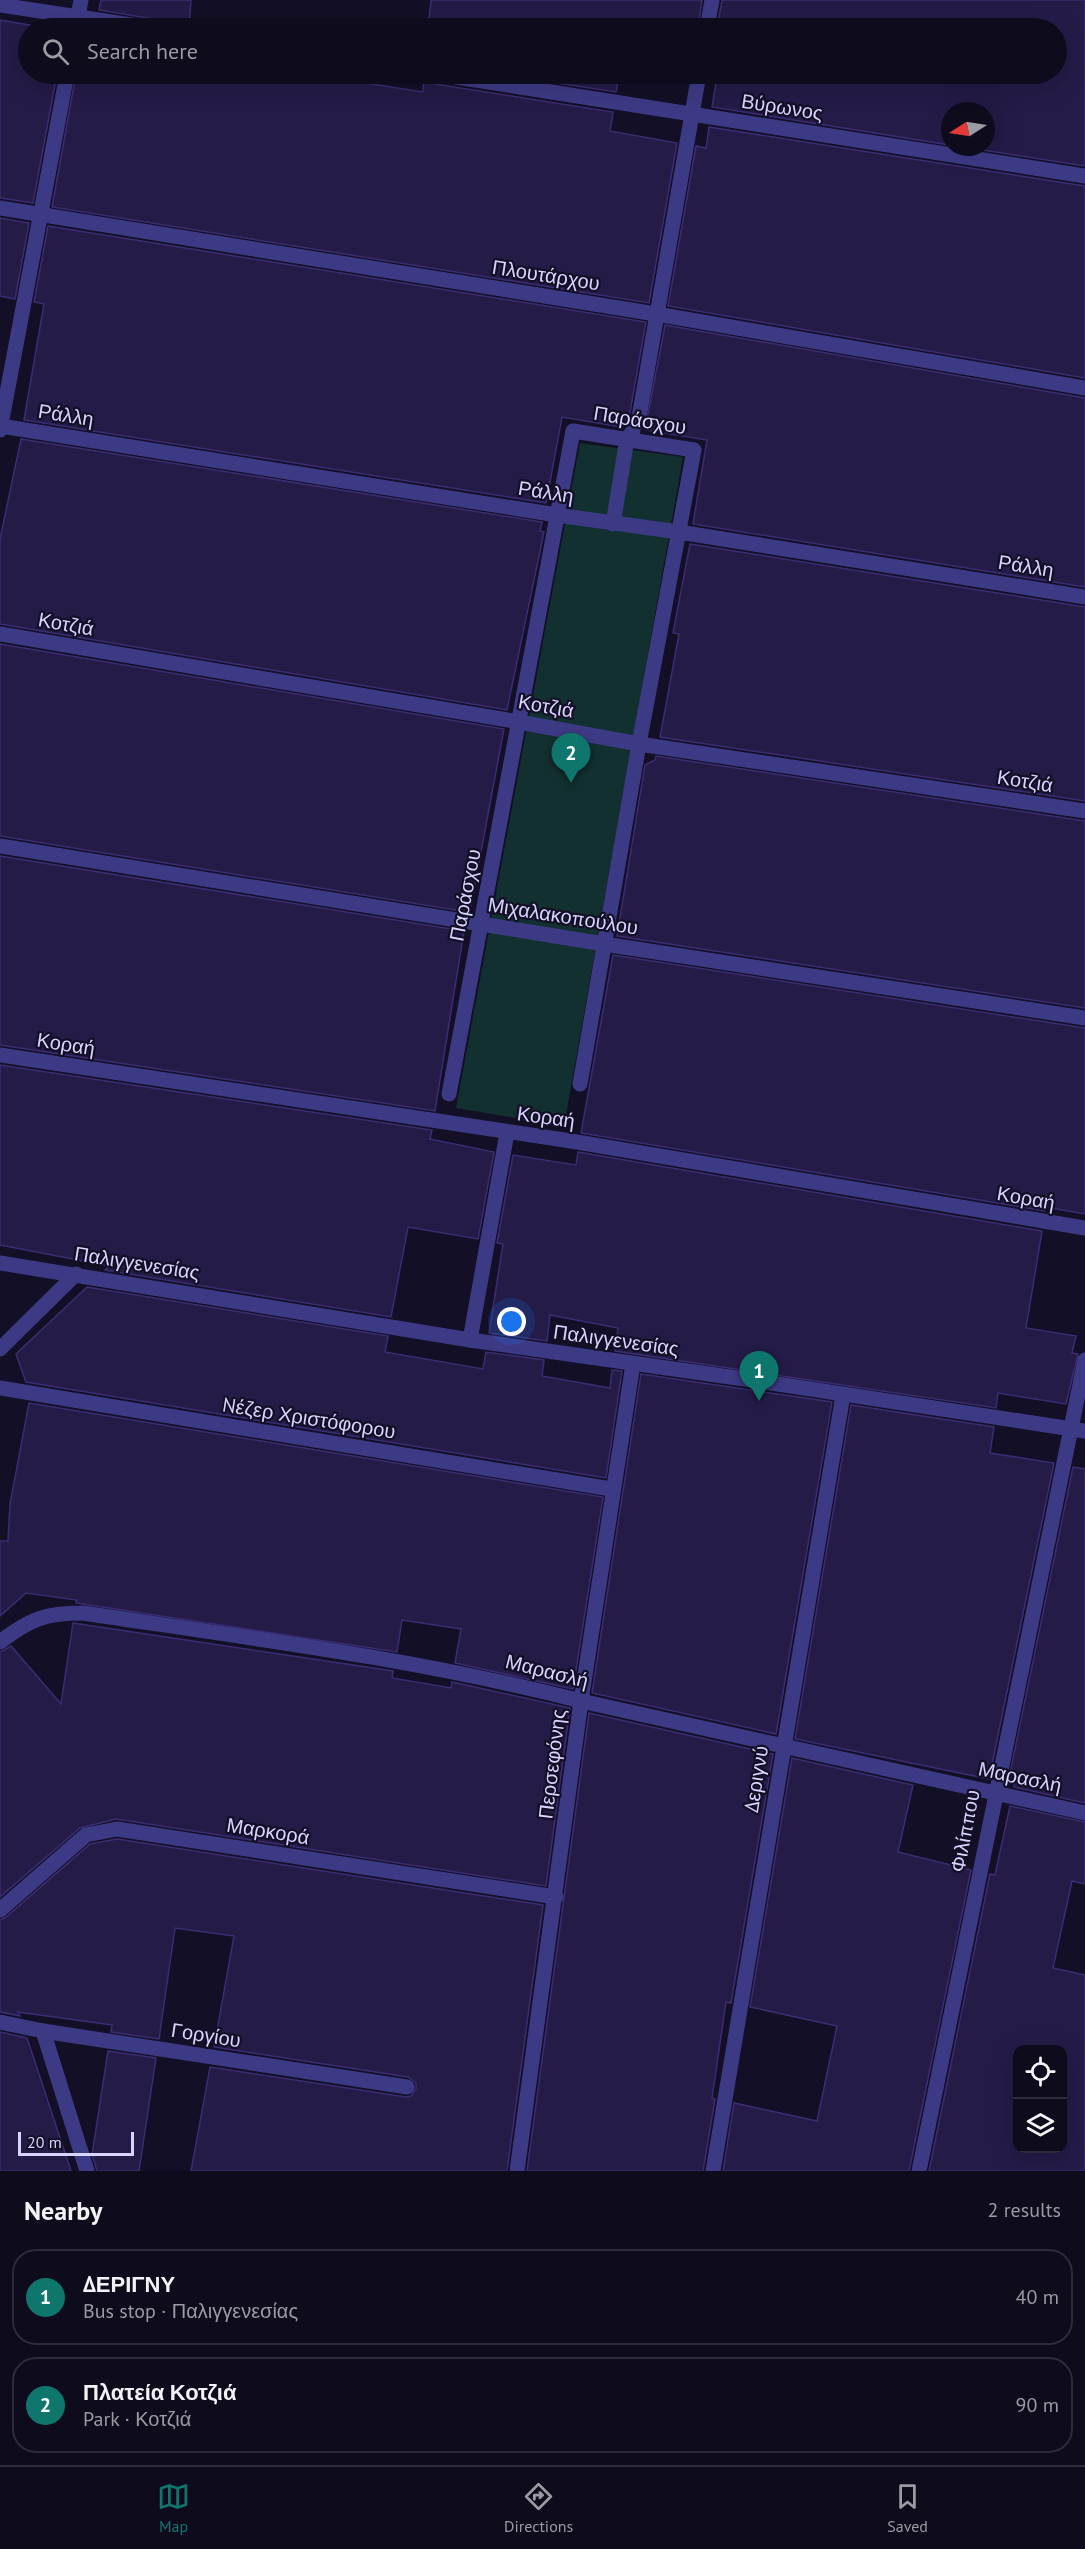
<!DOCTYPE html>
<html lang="en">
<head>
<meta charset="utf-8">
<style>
  :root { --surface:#0e0b1c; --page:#1c1929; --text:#f1f3f6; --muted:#9b9ba3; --line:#2e2b3b; --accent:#0f766e }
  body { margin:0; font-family:"PT Sans",sans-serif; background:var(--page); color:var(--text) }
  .controls { position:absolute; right:18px; bottom:18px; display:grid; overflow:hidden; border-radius:12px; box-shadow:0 6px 24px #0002 }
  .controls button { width:54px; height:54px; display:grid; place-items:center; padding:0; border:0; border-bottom:2px solid var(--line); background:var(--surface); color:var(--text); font:30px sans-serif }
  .compass { position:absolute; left:941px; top:102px; width:54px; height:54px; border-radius:50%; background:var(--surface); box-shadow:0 6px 24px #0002; rotate:258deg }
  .scale { position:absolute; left:18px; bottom:15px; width:116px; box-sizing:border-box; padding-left:6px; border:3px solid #d9d4ff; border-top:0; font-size:16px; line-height:21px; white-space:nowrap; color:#d9d4ff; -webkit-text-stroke:4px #130f26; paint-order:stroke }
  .you { position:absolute; left:512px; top:1322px; width:21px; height:21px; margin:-15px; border:4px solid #fff; border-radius:50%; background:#1a73e8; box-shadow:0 0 0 9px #1a73e833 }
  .badge { display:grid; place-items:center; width:39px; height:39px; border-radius:50%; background:var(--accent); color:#fff; font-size:20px; font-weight:700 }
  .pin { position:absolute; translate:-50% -50px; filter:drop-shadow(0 2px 3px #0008) }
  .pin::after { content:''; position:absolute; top:32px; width:21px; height:18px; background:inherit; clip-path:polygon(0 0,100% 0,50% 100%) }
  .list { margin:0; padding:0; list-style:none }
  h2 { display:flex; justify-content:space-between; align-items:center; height:78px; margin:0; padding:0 24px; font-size:26px }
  h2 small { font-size:20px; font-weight:400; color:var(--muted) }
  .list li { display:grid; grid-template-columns:39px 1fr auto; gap:18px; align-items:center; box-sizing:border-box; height:96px; margin:0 12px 12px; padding:0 12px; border:2px solid var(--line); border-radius:24px }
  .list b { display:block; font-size:22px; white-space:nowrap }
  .list p { margin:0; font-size:20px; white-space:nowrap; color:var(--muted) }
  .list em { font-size:20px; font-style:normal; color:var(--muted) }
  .icon { flex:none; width:33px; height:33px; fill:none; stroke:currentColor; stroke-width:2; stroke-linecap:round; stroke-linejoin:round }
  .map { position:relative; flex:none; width:1085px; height:2171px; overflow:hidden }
  .search { position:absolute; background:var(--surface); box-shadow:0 6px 24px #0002; left:18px; right:18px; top:18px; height:66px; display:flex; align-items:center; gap:15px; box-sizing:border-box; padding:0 21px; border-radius:33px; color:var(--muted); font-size:22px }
  .sheet { height:294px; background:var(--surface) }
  nav { display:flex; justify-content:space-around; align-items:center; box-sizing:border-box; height:84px; border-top:2px solid var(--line); background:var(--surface); font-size:16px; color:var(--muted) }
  nav a { display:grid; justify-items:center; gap:3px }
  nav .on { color:var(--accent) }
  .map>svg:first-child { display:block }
  .green { fill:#12302f }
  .building { fill:#241b47; stroke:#3b2d73; stroke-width:1.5; fill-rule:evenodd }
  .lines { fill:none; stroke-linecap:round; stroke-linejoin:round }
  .pedestrian { stroke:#3d3a85; stroke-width:15 }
  .minor { stroke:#3d3a85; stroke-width:15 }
  .labels { text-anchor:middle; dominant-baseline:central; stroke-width:4.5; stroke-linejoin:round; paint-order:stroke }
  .street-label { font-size:20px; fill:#d9d4ff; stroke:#130f26 }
</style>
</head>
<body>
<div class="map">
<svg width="1085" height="2171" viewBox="0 0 1085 2171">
  <rect width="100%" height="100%" fill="#130f26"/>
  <!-- green -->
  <path class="green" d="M 580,443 L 683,457 L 564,1126 L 456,1108 Z"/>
  <!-- building -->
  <g class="building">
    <path d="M 101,0 L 191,0 L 189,28 L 161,28 L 158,21 L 153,19 L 99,10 Z"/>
    <path d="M 431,0 L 702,0 L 698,28 L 428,28 Z"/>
    <path d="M 722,0 L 1085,0 L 1085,166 L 963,147 L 986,147 L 986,111 L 950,111 L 950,145 L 712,107 L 716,82 L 708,80 L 708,74 L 1056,74 L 1056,28 L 717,28 Z"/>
    <path d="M 0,20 L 47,28 L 28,28 L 28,74 L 57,74 L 33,203 L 0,198 Z"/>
    <path d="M 76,74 L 307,74 L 423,92 L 424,74 L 427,74 L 430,81 L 435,84 L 613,112 L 610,131 L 677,143 L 649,303 L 52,207 Z"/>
    <path d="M 497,74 L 620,74 L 616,92 Z"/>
    <path d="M 709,127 L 1085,186 L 1085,378 L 668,306 L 696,146 L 706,148 Z"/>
    <path d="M 0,218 L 29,223 L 15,299 L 0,296 Z"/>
    <path d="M 48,226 L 646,322 L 628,423 L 621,427 L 562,417 L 546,503 L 24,420 L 44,304 L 34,302 Z"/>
    <path d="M 665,325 L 1085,398 L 1085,587 L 693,524 L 707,440 L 645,430 Z"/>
    <path d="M 21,439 L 542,522 L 540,531 L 544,532 L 507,710 L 0,624 L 0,539 Z"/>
    <path d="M 690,544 L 1085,607 L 1085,801 L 660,737 L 679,634 L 673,633 Z"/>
    <path d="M 0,644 L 504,729 L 471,905 L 469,905 L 467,912 L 0,836 Z"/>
    <path d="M 656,756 L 1085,821 L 1085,1008 L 617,936 L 645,765 L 655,760 Z"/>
    <path d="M 0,856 L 464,931 L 435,1111 L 0,1045 Z"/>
    <path d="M 613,955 L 1085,1028 L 1085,1214 L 1046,1207 L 1045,1211 L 581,1133 Z"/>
    <path d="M 0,1065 L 432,1130 L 430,1139 L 494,1152 L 478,1239 L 408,1227 L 391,1317 L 105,1270 L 109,1266 L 0,1245 Z"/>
    <path d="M 578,1152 L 1042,1231 L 1026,1328 L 1076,1336 L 1072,1353 L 1078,1354 L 1066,1404 L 998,1393 L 996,1408 L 615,1351 L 618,1328 L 550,1315 L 547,1341 L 489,1333 L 503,1244 L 497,1243 L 513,1155 L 576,1165 Z"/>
    <path d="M 87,1287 L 388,1336 L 385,1352 L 483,1369 L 486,1352 L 544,1360 L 542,1376 L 610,1388 L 612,1370 L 622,1371 L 606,1478 L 26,1382 L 16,1354 Z"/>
    <path d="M 641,1374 L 832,1402 L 776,1734 L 592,1693 Z"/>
    <path d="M 29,1403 L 603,1497 L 573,1689 L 455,1663 L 461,1629 L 402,1620 L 397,1652 L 76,1603 L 77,1600 L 26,1593 L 0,1616 L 0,1541 L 8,1541 L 10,1504 Z"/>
    <path d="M 851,1405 L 994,1427 L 990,1453 L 1054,1463 L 989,1779 L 795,1739 Z"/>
    <path d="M 1073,1467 L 1085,1469 L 1085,1803 L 1014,1787 L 1014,1784 L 1008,1783 Z"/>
    <path d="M 73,1623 L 393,1671 L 392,1678 L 451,1688 L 452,1682 L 570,1708 L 546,1886 L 116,1819 L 80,1828 L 0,1897 L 0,1652 L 11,1646 L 61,1704 Z"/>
    <path d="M 589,1713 L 773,1754 L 731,2003 L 726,2002 L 712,2098 L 715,2099 L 703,2171 L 527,2171 Z"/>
    <path d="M 792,1758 L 913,1785 L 898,1852 L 971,1870 L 909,2171 L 723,2171 L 734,2103 L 817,2121 L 837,2026 L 750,2007 Z"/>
    <path d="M 1010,1806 L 1085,1822 L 1085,1884 L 1072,1881 L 1053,1968 L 1085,1975 L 1085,2171 L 929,2171 L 990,1874 L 995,1875 ZM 1017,2049 L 1062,2049 L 1062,2148 L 1017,2148 Z"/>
    <path d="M 117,1839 L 543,1905 L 507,2171 L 191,2171 L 210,2067 L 406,2097 L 411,2096 L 416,2089 L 416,2083 L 408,2077 L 214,2047 L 234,1936 L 175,1928 L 159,2039 L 111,2032 L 112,2025 L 18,2012 L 20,2016 L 0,2012 L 0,1920 L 6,1917 L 90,1844 Z"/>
    <path d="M 0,2032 L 27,2038 L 71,2171 L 0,2171 Z"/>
    <path d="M 108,2051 L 156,2058 L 139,2171 L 97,2171 L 92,2155 Z"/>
  </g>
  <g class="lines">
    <!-- pedestrian -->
    <g class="pedestrian">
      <path d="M 557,515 L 679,532"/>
      <path d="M 613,524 L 627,439 L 633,431"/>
      <path d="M 519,722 L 639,744"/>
      <path d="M 481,924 L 604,944"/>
      <path d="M 449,1094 L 573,431 L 694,450 L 639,744 L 580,1084"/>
    </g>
    <!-- minor -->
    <g class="minor">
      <path d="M 0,5 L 151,28"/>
      <path d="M 76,28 L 81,0"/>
      <path d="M 707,28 L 712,0"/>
      <path d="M 437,74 L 1085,176"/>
      <path d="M 0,208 L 656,314 L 1085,388"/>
      <path d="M 638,423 L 699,74"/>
      <path d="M 0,426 L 557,515"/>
      <path d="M 0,430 L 67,74"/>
      <path d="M 679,532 L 1085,597"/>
      <path d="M 0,634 L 519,722"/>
      <path d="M 639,744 L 1085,811"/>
      <path d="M 0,846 L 481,924"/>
      <path d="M 604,944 L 1085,1018"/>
      <path d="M 0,1055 L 571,1141 L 1085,1228"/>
      <path d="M 0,1263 L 470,1340 L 758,1381 L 1085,1431"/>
      <path d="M 470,1340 L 507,1133"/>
      <path d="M 0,1349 L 76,1274"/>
      <path d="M 0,1388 L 611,1489"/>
      <path d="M 0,1642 C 30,1619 45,1613 83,1613 C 250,1638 417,1659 581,1701 L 1085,1813"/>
      <path d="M 0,1910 L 86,1835 L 117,1829 L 556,1897"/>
      <path d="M 0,2022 L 43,2031 L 407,2087"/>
      <path d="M 43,2031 L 87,2171"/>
      <path d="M 517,2171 L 581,1701 L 633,1364"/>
      <path d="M 713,2171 L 843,1395"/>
      <path d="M 919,2171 L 1085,1360"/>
    </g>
  </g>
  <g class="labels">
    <!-- street labels -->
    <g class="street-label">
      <text transform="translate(782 107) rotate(9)">Βύρωνος</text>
      <text transform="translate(546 275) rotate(9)">Πλουτάρχου</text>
      <text transform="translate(66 415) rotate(9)">Ράλλη</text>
      <text transform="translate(640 420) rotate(9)">Παράσχου</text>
      <text transform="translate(546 492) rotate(9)">Ράλλη</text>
      <text transform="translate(1026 566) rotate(9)">Ράλλη</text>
      <text transform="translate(66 624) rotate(10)">Κοτζιά</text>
      <text transform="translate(546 706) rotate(10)">Κοτζιά</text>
      <text transform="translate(1025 781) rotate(9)">Κοτζιά</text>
      <text transform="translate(465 895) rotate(-79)">Παράσχου</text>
      <text transform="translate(563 916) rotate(9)">Μιχαλακοπούλου</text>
      <text transform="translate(66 1044) rotate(9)">Κοραή</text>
      <text transform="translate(546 1117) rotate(8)">Κοραή</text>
      <text transform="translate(1026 1198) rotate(10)">Κοραή</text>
      <text transform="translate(137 1263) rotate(9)">Παλιγγενεσίας</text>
      <text transform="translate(616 1340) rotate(8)">Παλιγγενεσίας</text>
      <text transform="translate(309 1418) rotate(9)">Nέζερ Χριστόφορου</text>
      <text transform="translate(547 1671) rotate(14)">Μαρασλή</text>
      <text transform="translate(552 1764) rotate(-83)">Περσεφόνης</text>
      <text transform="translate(1020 1777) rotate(12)">Μαρασλή</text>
      <text transform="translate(756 1779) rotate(-81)">Δεριγνύ</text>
      <text transform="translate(268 1831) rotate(9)">Μαρκορά</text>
      <text transform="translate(965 1831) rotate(-79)">Φιλίππου</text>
      <text transform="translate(206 2035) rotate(9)">Γοργίου</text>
    </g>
  </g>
</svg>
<div class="controls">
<button><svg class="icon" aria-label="locate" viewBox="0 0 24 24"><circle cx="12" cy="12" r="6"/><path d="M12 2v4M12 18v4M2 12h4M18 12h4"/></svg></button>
<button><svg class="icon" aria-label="layers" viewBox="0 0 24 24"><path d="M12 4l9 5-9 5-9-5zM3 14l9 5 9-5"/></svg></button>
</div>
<svg class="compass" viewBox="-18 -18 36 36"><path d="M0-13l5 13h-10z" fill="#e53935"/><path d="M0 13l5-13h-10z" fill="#9b9ba3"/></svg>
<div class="scale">20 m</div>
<div class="you"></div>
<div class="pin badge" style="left:759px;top:1401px">1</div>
<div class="pin badge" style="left:571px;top:783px">2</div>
<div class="search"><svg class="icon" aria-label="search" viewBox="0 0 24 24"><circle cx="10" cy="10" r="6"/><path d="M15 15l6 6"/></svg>Search here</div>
</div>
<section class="sheet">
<h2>Nearby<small>2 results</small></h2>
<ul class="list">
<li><span class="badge">1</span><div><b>ΔΕΡΙΓΝΥ</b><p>Bus stop · Παλιγγενεσίας</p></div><em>40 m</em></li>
<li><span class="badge">2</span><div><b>Πλατεία Κοτζιά</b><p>Park · Κοτζιά</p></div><em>90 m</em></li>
</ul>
</section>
<nav>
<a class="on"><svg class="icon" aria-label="map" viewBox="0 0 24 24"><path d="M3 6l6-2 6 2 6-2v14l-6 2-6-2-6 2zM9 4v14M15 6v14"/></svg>Map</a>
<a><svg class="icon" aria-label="directions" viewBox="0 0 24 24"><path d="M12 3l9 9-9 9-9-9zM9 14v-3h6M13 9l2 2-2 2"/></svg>Directions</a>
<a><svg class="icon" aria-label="saved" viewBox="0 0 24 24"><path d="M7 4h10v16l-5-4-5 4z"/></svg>Saved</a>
</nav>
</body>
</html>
